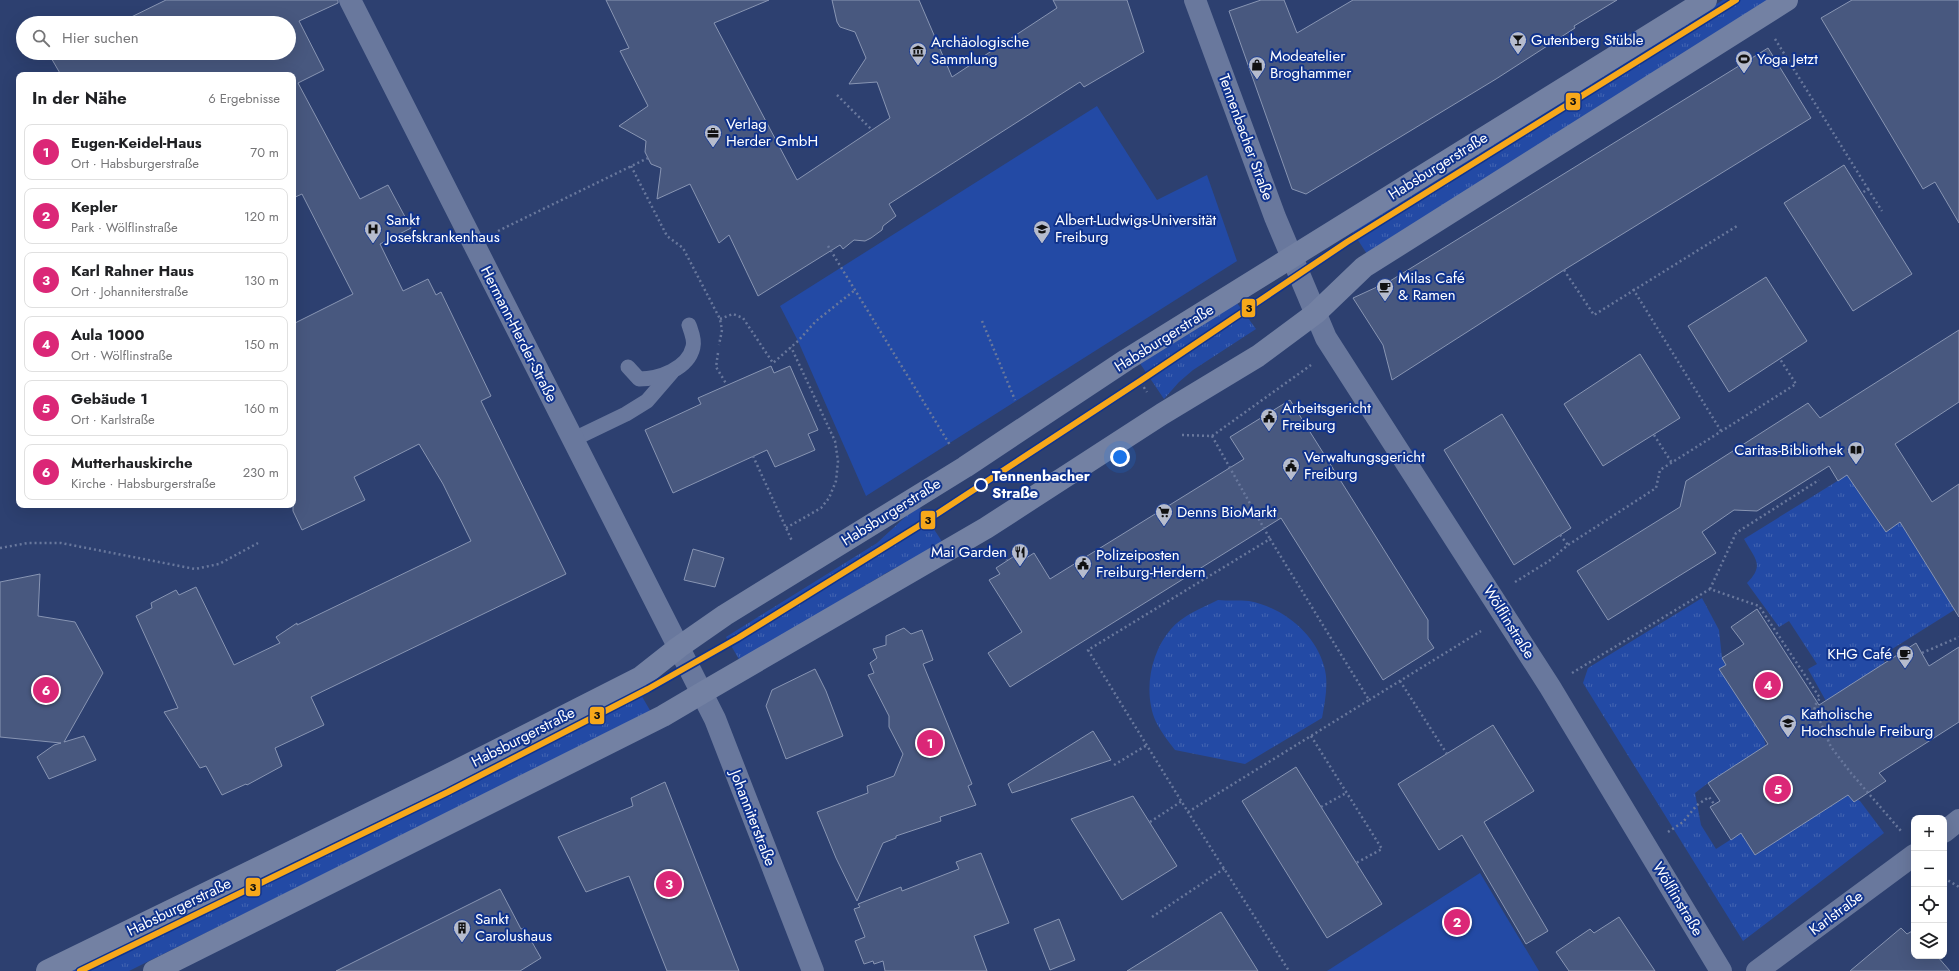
<!DOCTYPE html>
<html lang="de">
<head>
<meta charset="utf-8">
<style>
  :root { --surface:#fff; --page:#f6f6f6; --text:#202124; --muted:#757577; --line:#e0e0e0; --accent:#db2777 }
  body { margin:0; font-family:Jost,sans-serif; background:var(--page); color:var(--text) }
  .controls { position:absolute; right:12px; bottom:12px; display:grid; overflow:hidden; border-radius:8px; box-shadow:0 4px 16px #0002 }
  .controls button { width:36px; height:36px; display:grid; place-items:center; padding:0; border:0; border-bottom:1px solid var(--line); background:var(--surface); color:var(--text); font:20px sans-serif }
  .you { position:absolute; left:1120px; top:457px; width:14px; height:14px; margin:-10px; border:3px solid #fff; border-radius:50%; background:#1a73e8; box-shadow:0 0 0 6px #1a73e833 }
  .badge { display:grid; place-items:center; width:26px; height:26px; border-radius:50%; background:var(--accent); color:#fff; font-size:13px; font-weight:700 }
  .pin { position:absolute; translate:-50% -50%; border:2px solid #fff; box-shadow:0 1px 4px #0006 }
  .list { margin:0; padding:0; list-style:none }
  h2 { display:flex; justify-content:space-between; align-items:center; height:52px; margin:0; padding:0 16px; font-size:17px }
  h2 small { font-size:13px; font-weight:400; color:var(--muted) }
  .list li { display:grid; grid-template-columns:26px 1fr auto; gap:12px; align-items:center; box-sizing:border-box; height:56px; margin:0 8px 8px; padding:0 8px; border:1px solid var(--line); border-radius:8px }
  .list b { display:block; font-size:15px; white-space:nowrap }
  .list p { margin:0; font-size:13px; white-space:nowrap; color:var(--muted) }
  .list em { font-size:13px; font-style:normal; color:var(--muted) }
  .icon { flex:none; width:22px; height:22px; fill:none; stroke:currentColor; stroke-width:2; stroke-linecap:round; stroke-linejoin:round }
  .map { position:relative; flex:none; width:1959px; height:971px; overflow:hidden }
  .search { position:absolute; background:var(--surface); box-shadow:0 4px 16px #0002; left:16px; top:16px; width:280px; height:44px; display:flex; align-items:center; gap:10px; box-sizing:border-box; padding:0 14px; border-radius:22px; color:var(--muted); font-size:15px }
  .panel { position:absolute; background:var(--surface); box-shadow:0 4px 16px #0002; left:16px; top:72px; width:280px; height:436px; border-radius:8px }
  .map>svg:first-child { display:block }
  .grass { fill:url(#grass-tufts) }
  .green { fill:#234aa5 }
  .building { fill:#48587f; stroke:#8895b3 }
  .lines { fill:none; stroke-linecap:round; stroke-linejoin:round }
  .path { stroke:#69789d; stroke-width:2.5; stroke-dasharray:2 3; stroke-linecap:butt }
  .lane { stroke:#69789d; stroke-width:15 }
  .street { stroke:#69789d; stroke-width:22 }
  .primary { stroke:#7381a3; stroke-width:22 }
  .tram-1-casing { stroke:#10338d; stroke-width:9 }
  .tram-1 { stroke:#f7a81a; stroke-width:6 }
  .stop-dot { fill:#10338d; stroke:#fff; stroke-width:2 }
  .labels { text-anchor:middle; dominant-baseline:central; stroke-width:4; stroke-linejoin:round; paint-order:stroke }
  .poi-label { font-size:15px; fill:#fff; stroke:#10338d; text-anchor:start }
  .street-label { font-size:15px; fill:#fff; stroke:#10338d }
  .stop-label { font-size:15px; font-weight:bold; fill:#fff; stroke:#10338d; text-anchor:start }
  .line-badge { stroke:#10338d; stroke-width:1.5 }
  .pale-badge-label { font-size:11px; text-anchor:middle; font-weight:bold; fill:#111 }
</style>
</head>
<body>
<div class="map">
<svg width="1959" height="971" viewBox="0 0 1959 971">
  <defs>
    <pattern id="grass-tufts" width="24" height="20" patternUnits="userSpaceOnUse"><rect width="24" height="20" fill="#234aa5"/><path d="M3 7l-1-3M5 7V3M7 7l1-3M15 17l-1-3M17 17v-4M19 17l1-3" fill="none" stroke="#4465b2"/></pattern>
  </defs>
  <rect width="100%" height="100%" fill="#2d4070"/>
  <!-- grass -->
  <g class="grass">
    <path d="M 1723,0 L 1774,0 L 1367,254 L 1352,231 Z"/>
    <path d="M 1237,303 L 1256,329 L 1193,370 L 1179,382 L 1164,399 L 1139,362 Z"/>
    <path d="M 1847,475 L 1886,532 L 1900,522 L 1946,596 L 1959,607 L 1881,656 L 1885,663 L 1826,701 L 1808,669 L 1817,664 L 1789,621 L 1779,627 L 1747,583 C 1765,565 1755,559 1744,539 Z"/>
    <path d="M 918,505 L 943,543 L 886,573 L 740,661 L 726,637 L 877,543 Z"/>
    <path d="M 1702,598 L 1719,630 L 1722,658 L 1763,736 L 1766,746 L 1708,783 L 1695,793 L 1701,825 L 1716,849 L 1741,833 L 1755,854 L 1848,795 L 1860,801 L 1884,833 L 1743,941 L 1583,683 L 1588,668 Z"/>
    <path d="M 1218,600 C 1228,601 1239,600 1249,601 C 1282,607 1315,633 1324,666 C 1329,683 1325,701 1322,718 L 1245,764 L 1175,750 C 1168,741 1161,732 1156,722 C 1143,693 1150,653 1171,629 C 1183,615 1202,608 1218,600 Z"/>
    <path d="M 637,688 L 651,712 L 149,961 L 129,971 L 64,971 Z"/>
  </g>
  <!-- green -->
  <g class="green">
    <path d="M 1097,106 L 1157,200 L 1207,175 L 1237,261 L 866,496 L 798,341 L 780,306 Z"/>
    <path d="M 1480,873 L 1539,971 L 1327,971 Z"/>
  </g>
  <!-- building -->
  <g class="building">
    <path d="M 166,0 L 338,0 L 338,3 L 299,21 L 324,70 L 298,83 L 360,199 L 388,185 L 411,228 L 380,244 L 403,291 L 428,279 L 436,295 L 441,292 L 491,396 L 481,401 L 566,574 L 311,697 L 324,725 L 275,748 L 282,766 L 247,785 L 246,784 L 222,795 L 206,766 L 200,768 L 164,712 L 178,708 L 136,616 L 152,608 L 151,603 L 176,590 L 179,595 L 196,587 L 234,665 L 280,643 L 276,637 L 297,623 L 297,625 L 471,541 L 443,484 L 419,444 L 354,477 L 365,500 L 302,530 L 293,511 L 293,324 L 353,294 L 302,194 L 293,198 L 293,75 L 61,75 L 50,56 L 56,53 L 289,53 L 289,23 L 119,23 Z"/>
    <path d="M 606,0 L 769,0 L 714,23 L 797,180 L 890,118 L 877,82 L 849,84 L 866,58 L 855,32 L 840,27 L 837,22 L 832,0 L 919,0 L 952,77 L 1057,8 L 1053,0 L 1127,0 L 1144,52 L 1084,87 L 1080,82 L 889,204 L 896,216 L 883,226 L 882,230 L 871,238 L 865,241 L 854,240 L 843,249 L 840,245 L 758,296 L 729,235 L 719,243 L 690,184 L 657,199 L 661,168 L 651,164 L 645,152 L 646,141 L 619,126 L 648,106 L 620,51 L 629,48 Z"/>
    <path d="M 1261,0 L 1284,0 L 1297,33 L 1353,0 L 1617,0 L 1574,26 L 1575,28 L 1496,79 L 1306,194 L 1292,189 L 1229,11 Z"/>
    <path d="M 1852,0 L 1959,0 L 1959,223 L 1935,182 L 1923,189 L 1821,18 Z"/>
    <path d="M 1768,48 L 1811,118 L 1564,270 L 1392,380 L 1383,345 L 1353,298 L 1390,281 Z"/>
    <path d="M 1844,165 L 1912,274 L 1853,311 L 1784,203 Z"/>
    <path d="M 1766,277 L 1807,341 L 1729,392 L 1688,326 Z"/>
    <path d="M 1959,330 L 1959,402 L 1895,444 L 1932,502 L 1959,484 L 1959,617 L 1900,522 L 1886,532 L 1847,475 L 1838,481 L 1829,466 L 1757,511 L 1734,510 L 1702,532 L 1716,553 L 1608,620 L 1577,571 L 1680,507 L 1686,481 L 1808,403 L 1820,418 Z"/>
    <path d="M 1640,354 L 1680,418 L 1603,466 L 1564,404 Z"/>
    <path d="M 771,366 L 774,373 L 790,366 L 818,430 L 808,434 L 815,450 L 775,467 L 767,450 L 673,493 L 645,430 L 701,404 L 698,398 Z"/>
    <path d="M 1290,400 L 1428,620 L 1428,639 L 1434,648 L 1383,680 L 1281,518 L 1010,687 L 988,653 L 1022,632 L 989,580 L 1000,574 L 996,568 L 1019,553 L 1023,560 L 1034,553 L 1050,579 L 1244,459 L 1230,437 Z"/>
    <path d="M 1502,414 L 1571,528 L 1514,565 L 1444,450 Z"/>
    <path d="M 693,549 L 724,558 L 715,587 L 684,580 Z"/>
    <path d="M 40,574 L 38,616 L 75,622 L 103,673 L 64,742 L 84,736 L 96,760 L 49,779 L 37,757 L 54,745 L 61,743 L 0,737 L 0,582 Z"/>
    <path d="M 1757,609 L 1819,705 L 1916,643 L 1929,666 L 1959,647 L 1959,722 L 1879,773 L 1886,781 L 1854,802 L 1848,795 L 1755,855 L 1741,833 L 1731,840 L 1710,807 L 1720,801 L 1708,783 L 1768,744 L 1719,669 L 1726,665 L 1722,658 L 1744,644 L 1731,627 Z"/>
    <path d="M 904,628 L 911,634 L 922,630 L 933,660 L 923,664 L 972,784 L 968,786 L 976,805 L 940,817 L 941,821 L 896,836 L 896,838 L 883,843 L 857,901 L 836,858 L 817,812 L 868,793 L 867,786 L 894,776 L 903,754 L 889,727 L 889,716 L 868,675 L 874,673 L 870,663 L 877,658 L 873,649 L 886,645 L 886,636 Z"/>
    <path d="M 815,669 L 826,691 L 843,736 L 786,759 L 766,706 L 772,690 Z"/>
    <path d="M 1493,725 L 1534,791 L 1484,822 L 1548,931 L 1526,944 L 1462,835 L 1439,850 L 1398,784 Z"/>
    <path d="M 1093,731 L 1111,760 L 1012,793 L 1008,784 Z"/>
    <path d="M 1296,767 L 1382,904 L 1327,938 L 1242,801 Z"/>
    <path d="M 665,782 L 739,971 L 667,971 L 629,876 L 586,892 L 558,837 L 633,806 L 631,798 Z"/>
    <path d="M 1133,796 L 1177,866 L 1122,900 L 1071,819 Z"/>
    <path d="M 981,853 L 1009,923 L 974,936 L 987,971 L 885,971 L 883,961 L 874,964 L 873,961 L 864,964 L 855,941 L 865,937 L 854,909 L 860,907 L 858,904 L 901,887 L 902,891 L 959,869 L 956,862 Z"/>
    <path d="M 500,889 L 521,929 L 524,928 L 541,958 L 520,971 L 336,971 Z"/>
    <path d="M 1221,912 L 1258,971 L 1127,971 L 1169,945 Z"/>
    <path d="M 1619,917 L 1655,971 L 1569,971 L 1556,952 L 1590,929 L 1594,933 Z"/>
    <path d="M 1059,919 L 1075,960 L 1050,970 L 1034,929 Z"/>
    <path d="M 1901,928 L 1907,934 L 1914,930 L 1914,956 L 1937,956 L 1950,971 L 1850,971 Z"/>
  </g>
  <g class="lines">
    <!-- path -->
    <g class="path">
      <path d="M 1775,39 L 1868,189 L 1862,193"/>
      <path d="M 837,95 L 872,130"/>
      <path d="M 631,166 L 667,236 L 683,248 L 720,319 L 722,330 L 719,345"/>
      <path d="M 1868,189 L 1882,211"/>
      <path d="M 498,231 L 648,158"/>
      <path d="M 828,246 L 950,445"/>
      <path d="M 1564,270 L 1594,315 L 1737,226"/>
      <path d="M 1633,289 L 1721,431"/>
      <path d="M 720,319 L 733,314 L 743,318 L 773,363 L 798,341 L 816,321 L 855,290"/>
      <path d="M 982,321 L 1015,400"/>
      <path d="M 718,353 L 716,367 L 727,385"/>
      <path d="M 1141,383 L 1147,392"/>
      <path d="M 1182,435 L 1212,436 L 1270,539"/>
      <path d="M 1654,435 L 1672,463"/>
      <path d="M 1212,436 L 1311,365"/>
      <path d="M 753,456 L 792,541"/>
      <path d="M 786,528 L 821,508 L 829,498 L 836,481 L 838,461 L 835,441 L 791,347"/>
      <path d="M 1560,535 L 1568,545"/>
      <path d="M 0,548 L 28,543 L 61,543 L 195,569 L 219,564 L 258,543"/>
      <path d="M 1001,551 L 1007,560"/>
      <path d="M 1515,582 L 1549,561 L 1568,545 L 1656,488 L 1660,470 L 1796,384 L 1780,359"/>
      <path d="M 1710,589 L 1736,533 L 1819,480"/>
      <path d="M 1922,653 L 1959,637"/>
      <path d="M 1572,673 L 1710,589 L 1759,606 L 1820,698 L 1814,707 L 1831,747 L 1851,773 L 1901,831"/>
      <path d="M 1400,681 L 1447,754"/>
      <path d="M 1369,700 L 1481,631"/>
      <path d="M 1311,736 L 1382,849 L 1356,863"/>
      <path d="M 1114,765 L 1147,745"/>
      <path d="M 1321,807 L 1346,793"/>
      <path d="M 1188,812 L 1369,700 L 1270,539 L 1088,650 L 1188,812 L 1289,971"/>
      <path d="M 1150,822 L 1182,801"/>
      <path d="M 1668,832 L 1683,822 L 1697,805 L 1709,797 L 1714,804"/>
      <path d="M 1944,878 L 1959,887"/>
      <path d="M 1152,917 L 1225,868"/>
    </g>
    <!-- lane -->
    <g class="lane">
      <path d="M 628,367 L 639,379 C 659,379 688,369 693,347 C 695,340 691,331 689,325"/>
      <path d="M 572,440 L 626,414 L 647,401 L 672,372"/>
    </g>
    <!-- street -->
    <g class="street">
      <path d="M 350,0 L 715,719 L 813,971"/>
      <path d="M 1195,0 L 1275,217 L 1326,338 L 1550,687 L 1721,971"/>
      <path d="M 1944,832 L 1959,820"/>
      <path d="M 1757,971 L 1914,855"/>
    </g>
    <!-- primary -->
    <g class="primary">
      <path d="M 47,971 L 440,779 L 641,677 L 679,647 L 725,615 L 965,467 L 1126,360 L 1706,0"/>
      <path d="M 154,971 L 663,716 L 702,693 L 986,528 L 1162,414 L 1258,356 L 1316,313 L 1364,267 L 1787,0"/>
    </g>
    <!-- tram-1 casing -->
    <g class="tram-1-casing">
      <path id="tram-1" d="M 80,971 L 448,792 L 648,689 L 738,638 L 917,527 L 1140,381 L 1347,242 L 1736,0"/>
    </g>
    <!-- tram-1 -->
    <use href="#tram-1" class="tram-1"/>
  </g>
  <!-- icons -->
  <defs>
    <g id="bar-pin" transform="scale(0.9)"><path d="M0 17L-7.5 6A9.5 9.5 0 1 1 7.5 6Z" fill="#b6bccd" stroke="#10338d"/><path d="M-6-5H6L.8 .8V4.5H3.5V6h-7V4.5H-.8V.8Z" fill="#111"/></g>
    <g id="museum-pin" transform="scale(0.9)"><path d="M0 17L-7.5 6A9.5 9.5 0 1 1 7.5 6Z" fill="#b6bccd" stroke="#10338d"/><path d="M0-6L6-3V-2H-6V-3ZM-5-1h2V3h-2ZM-1-1h2V3h-2ZM3-1h2V3H3ZM-6 4H6V6H-6Z" fill="#111"/></g>
    <g id="stadium-pin" transform="scale(0.9)"><path d="M0 17L-7.5 6A9.5 9.5 0 1 1 7.5 6Z" fill="#b6bccd" stroke="#10338d"/><path d="M0-5a6.5 5 0 1 0 0 10a6.5 5 0 1 0 0-10ZM-3.5-1.8h7v3.6h-7Z" fill="#111"/></g>
    <g id="shop-pin" transform="scale(0.9)"><path d="M0 17L-7.5 6A9.5 9.5 0 1 1 7.5 6Z" fill="#b6bccd" stroke="#10338d"/><path d="M-5-2.5h2.3a2.7 3.5 0 0 1 5.4 0H5L5.5 6h-11ZM-1.5-2.5h3a1.5 2.3 0 0 0-3 0Z" fill="#111"/></g>
    <g id="office-pin" transform="scale(0.9)"><path d="M0 17L-7.5 6A9.5 9.5 0 1 1 7.5 6Z" fill="#b6bccd" stroke="#10338d"/><path d="M-6-3h4V-5.5h4V-3h4V5H-6ZM-1-4.5V-3h2v-1.5ZM-6 0V1H6V0Z" fill="#111"/></g>
    <g id="hospital-pin" transform="scale(0.9)"><path d="M0 17L-7.5 6A9.5 9.5 0 1 1 7.5 6Z" fill="#b6bccd" stroke="#10338d"/><path d="M-5-5h3v3.5h4V-5h3V5h-3V1.5h-4V5h-3Z" fill="#111"/></g>
    <g id="university-pin" transform="scale(0.9)"><path d="M0 17L-7.5 6A9.5 9.5 0 1 1 7.5 6Z" fill="#b6bccd" stroke="#10338d"/><path d="M0-5L7-2L0 1L-7-2ZM-4 1L0 2.5L4 1V4Q0 6-4 4Z" fill="#111"/></g>
    <g id="cafe-pin" transform="scale(0.9)"><path d="M0 17L-7.5 6A9.5 9.5 0 1 1 7.5 6Z" fill="#b6bccd" stroke="#10338d"/><path d="M-5.5-4.5H6V0H3Q3 3.5 0 3.5H-2.5Q-5.5 3.5-5.5 0ZM3-3.2v2h1.7v-2ZM-6 4.5H4V6H-6Z" fill="#111"/></g>
    <g id="civic-pin" transform="scale(0.9)"><path d="M0 17L-7.5 6A9.5 9.5 0 1 1 7.5 6Z" fill="#b6bccd" stroke="#10338d"/><path d="M-.6-6.5H3V-4.5H.6V-3L4-1V1h2V6H-6V1h2V-1L-.6-3ZM-1.2 2.5V6h2.4V2.5Z" fill="#111"/></g>
    <g id="library-pin" transform="scale(0.9)"><path d="M0 17L-7.5 6A9.5 9.5 0 1 1 7.5 6Z" fill="#b6bccd" stroke="#10338d"/><path d="M-6-4Q-3-5.5-.7-3.5V5Q-3 3-6 4ZM6-4Q3-5.5 .7-3.5V5Q3 3 6 4Z" fill="#111"/></g>
    <g id="supermarket-pin" transform="scale(0.9)"><path d="M0 17L-7.5 6A9.5 9.5 0 1 1 7.5 6Z" fill="#b6bccd" stroke="#10338d"/><path d="M-6-5.5h2.5l.6 2H6L4.5 2H-2.5L-4.4-4H-6ZM-1.5 3.2a1.3 1.3 0 1 0 .1 0ZM3 3.2a1.3 1.3 0 1 0 .1 0Z" fill="#111"/></g>
    <g id="restaurant-pin" transform="scale(0.9)"><path d="M0 17L-7.5 6A9.5 9.5 0 1 1 7.5 6Z" fill="#b6bccd" stroke="#10338d"/><path d="M-5-6h1v4h1v-4h1v4h1v-4h1v5L-1.5 .5V6h-2V.5L-5-1ZM5-6V6H3V1.5H1.5Q1.5-4 5-6Z" fill="#111"/></g>
    <g id="building-pin" transform="scale(0.9)"><path d="M0 17L-7.5 6A9.5 9.5 0 1 1 7.5 6Z" fill="#b6bccd" stroke="#10338d"/><path d="M-4-6H4V6H1V3H-1V6H-4ZM-2.5-4.3h1.7v1.8h-1.7ZM.8-4.3h1.7v1.8H.8ZM-2.5-1h1.7V.8h-1.7ZM.8-1h1.7V.8H.8Z" fill="#111"/></g>
  </defs>
  <g fill-rule="evenodd">
    <use href="#bar-pin" x="1518" y="40"/>
    <use href="#museum-pin" x="918" y="51"/>
    <use href="#stadium-pin" x="1744" y="59"/>
    <use href="#shop-pin" x="1257" y="65"/>
    <use href="#office-pin" x="713" y="133"/>
    <use href="#hospital-pin" x="373" y="229"/>
    <use href="#university-pin" x="1042" y="229"/>
    <use href="#cafe-pin" x="1385" y="287"/>
    <use href="#civic-pin" x="1269" y="417"/>
    <use href="#library-pin" x="1856" y="450"/>
    <use href="#civic-pin" x="1291" y="466"/>
    <use href="#supermarket-pin" x="1164" y="512"/>
    <use href="#restaurant-pin" x="1020" y="552"/>
    <use href="#civic-pin" x="1083" y="564"/>
    <use href="#cafe-pin" x="1905" y="654"/>
    <use href="#university-pin" x="1788" y="723"/>
    <use href="#building-pin" x="462" y="928"/>
  </g>
  <!-- markers -->
  <circle class="stop-dot" cx="981" cy="485" r="6"/>
  <g class="labels">
    <!-- poi labels -->
    <g class="poi-label">
      <text x="1531" y="40">Gutenberg Stüble</text>
      <text x="931" y="42">Archäologische<tspan x="931" dy="17">Sammlung</tspan></text>
      <text x="1270" y="56">Modeatelier<tspan x="1270" dy="17">Broghammer</tspan></text>
      <text x="1757" y="59">Yoga Jetzt</text>
      <text x="726" y="124">Verlag<tspan x="726" dy="17">Herder GmbH</tspan></text>
      <text x="386" y="220">Sankt<tspan x="386" dy="17">Josefskrankenhaus</tspan></text>
      <text x="1055" y="220">Albert-Ludwigs-Universität<tspan x="1055" dy="17">Freiburg</tspan></text>
      <text x="1398" y="278">Milas Café<tspan x="1398" dy="17">&amp; Ramen</tspan></text>
      <text x="1282" y="408">Arbeitsgericht<tspan x="1282" dy="17">Freiburg</tspan></text>
      <text x="1843" y="450" text-anchor="end">Caritas-Bibliothek</text>
      <text x="1304" y="457">Verwaltungsgericht<tspan x="1304" dy="17">Freiburg</tspan></text>
      <text x="1177" y="512">Denns BioMarkt</text>
      <text x="1007" y="552" text-anchor="end">Mai Garden</text>
      <text x="1096" y="555">Polizeiposten<tspan x="1096" dy="17">Freiburg-Herdern</tspan></text>
      <text x="1892" y="654" text-anchor="end">KHG Café</text>
      <text x="1801" y="714">Katholische<tspan x="1801" dy="17">Hochschule Freiburg</tspan></text>
      <text x="475" y="919">Sankt<tspan x="475" dy="17">Carolushaus</tspan></text>
    </g>
    <!-- street labels -->
    <g class="street-label">
      <text transform="translate(1246 137) rotate(70)">Tennenbacher Straße</text>
      <text transform="translate(1438 166) rotate(-32)">Habsburgerstraße</text>
      <text transform="translate(519 334) rotate(63)">Hermann-Herder-Straße</text>
      <text transform="translate(1164 338) rotate(-32)">Habsburgerstraße</text>
      <text transform="translate(891 512) rotate(-32)">Habsburgerstraße</text>
      <text transform="translate(1509 622) rotate(58)">Wölflinstraße</text>
      <text transform="translate(523 737) rotate(-27)">Habsburgerstraße</text>
      <text transform="translate(753 818) rotate(69)">Johanniterstraße</text>
      <text transform="translate(1678 899) rotate(59)">Wölflinstraße</text>
      <text transform="translate(179 907) rotate(-26)">Habsburgerstraße</text>
      <text transform="translate(1836 913) rotate(-37)">Karlstraße</text>
    </g>
    <!-- stop labels -->
    <g class="stop-label">
      <text x="992" y="476">Tennenbacher<tspan x="992" dy="17">Straße</tspan></text>
    </g>
  </g>
  <g class="line-badge">
    <rect x="1565" y="92" width="16" height="19" rx="4" fill="#f7a81a"/>
    <rect x="1241" y="298" width="15" height="20" rx="4" fill="#f7a81a"/>
    <rect x="920" y="510" width="16" height="20" rx="4" fill="#f7a81a"/>
    <rect x="589" y="706" width="16" height="19" rx="4" fill="#f7a81a"/>
    <rect x="245" y="877" width="16" height="20" rx="4" fill="#f7a81a"/>
  </g>
  <g class="pale-badge-label">
    <text x="1573" y="105">3</text>
    <text x="1249" y="312">3</text>
    <text x="928" y="524">3</text>
    <text x="597" y="719">3</text>
    <text x="253" y="891">3</text>
  </g>
</svg>
<div class="controls">
<button>+</button>
<button>−</button>
<button><svg class="icon" aria-label="locate" viewBox="0 0 24 24"><circle cx="12" cy="12" r="6"/><path d="M12 2v4M12 18v4M2 12h4M18 12h4"/></svg></button>
<button><svg class="icon" aria-label="layers" viewBox="0 0 24 24"><path d="M12 4l9 5-9 5-9-5zM3 14l9 5 9-5"/></svg></button>
</div>
<div class="you"></div>
<div class="pin badge" style="left:930px;top:743px">1</div>
<div class="pin badge" style="left:1457px;top:922px">2</div>
<div class="pin badge" style="left:669px;top:884px">3</div>
<div class="pin badge" style="left:1768px;top:685px">4</div>
<div class="pin badge" style="left:1778px;top:789px">5</div>
<div class="pin badge" style="left:46px;top:690px">6</div>
<div class="search"><svg class="icon" aria-label="search" viewBox="0 0 24 24"><circle cx="10" cy="10" r="6"/><path d="M15 15l6 6"/></svg>Hier suchen</div>
<section class="panel">
<h2>In der Nähe<small>6 Ergebnisse</small></h2>
<ul class="list">
<li><span class="badge">1</span><div><b>Eugen-Keidel-Haus</b><p>Ort · Habsburgerstraße</p></div><em>70 m</em></li>
<li><span class="badge">2</span><div><b>Kepler</b><p>Park · Wölflinstraße</p></div><em>120 m</em></li>
<li><span class="badge">3</span><div><b>Karl Rahner Haus</b><p>Ort · Johanniterstraße</p></div><em>130 m</em></li>
<li><span class="badge">4</span><div><b>Aula 1000</b><p>Ort · Wölflinstraße</p></div><em>150 m</em></li>
<li><span class="badge">5</span><div><b>Gebäude 1</b><p>Ort · Karlstraße</p></div><em>160 m</em></li>
<li><span class="badge">6</span><div><b>Mutterhauskirche</b><p>Kirche · Habsburgerstraße</p></div><em>230 m</em></li>
</ul>
</section>
</div>
</body>
</html>
